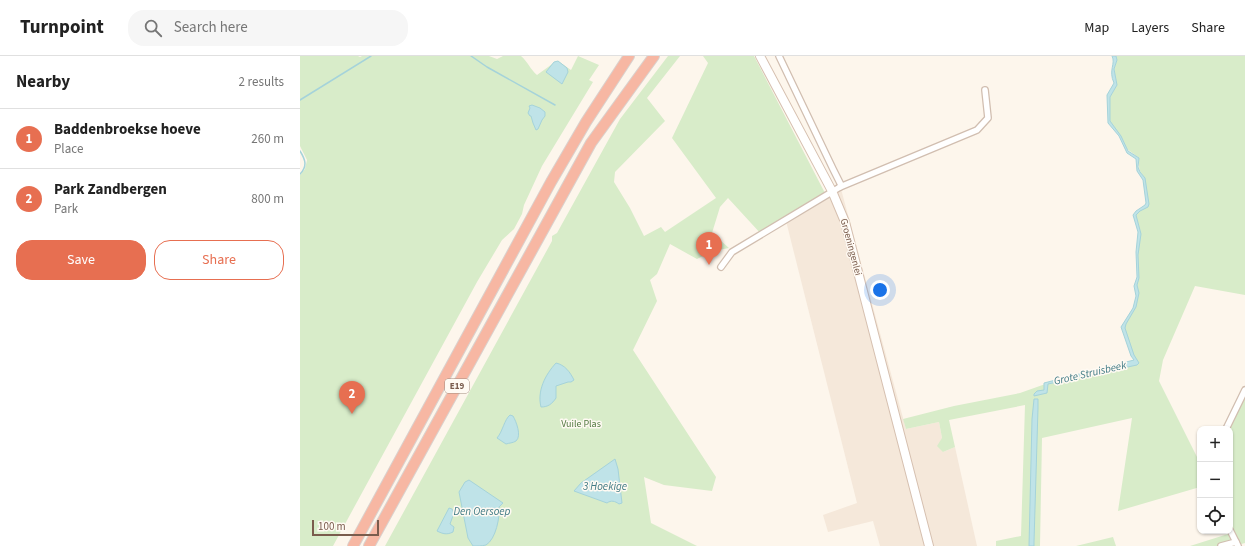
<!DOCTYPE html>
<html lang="en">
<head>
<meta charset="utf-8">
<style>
  :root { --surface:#fff; --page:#f6f6f6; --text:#222; --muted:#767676; --line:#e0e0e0; --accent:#e76f51 }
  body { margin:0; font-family:"Source Sans 3",sans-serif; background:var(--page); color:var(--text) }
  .controls { position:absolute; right:12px; bottom:12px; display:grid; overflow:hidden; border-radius:8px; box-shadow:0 1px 3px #0004 }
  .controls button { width:36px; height:36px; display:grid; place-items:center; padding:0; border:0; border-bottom:1px solid var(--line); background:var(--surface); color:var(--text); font:20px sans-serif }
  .scale { position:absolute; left:12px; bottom:10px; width:67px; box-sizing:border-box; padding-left:4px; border:2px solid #7a5c4d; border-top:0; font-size:11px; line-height:14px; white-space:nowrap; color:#7a5c4d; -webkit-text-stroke:3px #fffaf3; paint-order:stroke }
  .you { position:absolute; left:580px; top:234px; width:14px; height:14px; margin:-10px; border:3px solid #fff; border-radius:50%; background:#1a73e8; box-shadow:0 0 0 6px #1a73e833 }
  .badge { display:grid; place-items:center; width:26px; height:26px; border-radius:50%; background:var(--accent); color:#fff; font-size:13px; font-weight:700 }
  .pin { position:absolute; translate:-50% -33px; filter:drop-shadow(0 1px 2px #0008) }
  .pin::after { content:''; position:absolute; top:21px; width:14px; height:12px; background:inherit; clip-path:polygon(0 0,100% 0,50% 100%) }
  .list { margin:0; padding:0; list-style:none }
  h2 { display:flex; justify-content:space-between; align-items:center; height:52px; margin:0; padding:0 16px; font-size:17px }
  h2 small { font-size:13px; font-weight:400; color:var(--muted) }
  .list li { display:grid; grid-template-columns:26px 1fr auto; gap:12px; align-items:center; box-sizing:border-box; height:60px; padding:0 16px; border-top:1px solid var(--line) }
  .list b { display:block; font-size:15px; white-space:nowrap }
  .list p { margin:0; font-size:13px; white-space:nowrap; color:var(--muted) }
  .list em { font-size:13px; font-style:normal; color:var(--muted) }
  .actions { display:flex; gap:8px; padding:12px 16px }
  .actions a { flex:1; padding:9px 0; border:1px solid var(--accent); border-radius:16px; text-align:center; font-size:14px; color:var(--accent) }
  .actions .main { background:var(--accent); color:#fff }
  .icon { flex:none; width:22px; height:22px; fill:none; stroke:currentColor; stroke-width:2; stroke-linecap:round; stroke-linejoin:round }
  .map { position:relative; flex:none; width:945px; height:490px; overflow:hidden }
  header { display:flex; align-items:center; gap:24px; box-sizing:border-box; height:56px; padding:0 20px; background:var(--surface); border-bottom:1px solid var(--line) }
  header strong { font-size:19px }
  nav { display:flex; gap:22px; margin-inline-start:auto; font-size:14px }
  .search { width:280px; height:36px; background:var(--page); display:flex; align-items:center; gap:10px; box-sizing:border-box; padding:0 14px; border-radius:16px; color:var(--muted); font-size:15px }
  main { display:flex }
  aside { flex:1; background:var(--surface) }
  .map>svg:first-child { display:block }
  .residential { fill:#f5e8da }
  .green { fill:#d8ecc9 }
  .water { fill:#bfe3e8; stroke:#a5d3da }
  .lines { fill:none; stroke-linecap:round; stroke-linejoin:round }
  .stream { stroke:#a5d3da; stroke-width:1.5 }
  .street-casing { stroke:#d1beb0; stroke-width:8 }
  .secondary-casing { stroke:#d6c0b0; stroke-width:10 }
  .highway-casing { stroke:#dad1cd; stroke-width:12 }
  .street { stroke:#fff; stroke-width:5.5 }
  .secondary { stroke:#fff; stroke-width:8 }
  .highway { stroke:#f7b7a3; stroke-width:10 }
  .labels { text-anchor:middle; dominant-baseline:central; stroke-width:3; stroke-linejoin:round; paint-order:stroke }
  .shield { fill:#fffaf3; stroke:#a28b7f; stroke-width:1 }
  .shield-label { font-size:9px; font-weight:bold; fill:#7a5c4d }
  .street-label { font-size:10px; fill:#7a5c4d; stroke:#fffaf3 }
  .park-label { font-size:10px; fill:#537a41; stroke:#fffaf3 }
  .water-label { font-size:11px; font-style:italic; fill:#437c86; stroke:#fffaf3 }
</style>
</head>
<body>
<header>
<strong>Turnpoint</strong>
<div class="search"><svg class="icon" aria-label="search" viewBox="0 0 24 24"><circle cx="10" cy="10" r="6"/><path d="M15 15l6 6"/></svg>Search here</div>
<nav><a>Map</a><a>Layers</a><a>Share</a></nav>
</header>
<main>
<aside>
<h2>Nearby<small>2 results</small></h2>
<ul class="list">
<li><span class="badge">1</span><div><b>Baddenbroekse hoeve</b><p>Place</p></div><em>260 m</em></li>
<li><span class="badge">2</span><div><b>Park Zandbergen</b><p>Park</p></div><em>800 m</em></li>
</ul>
<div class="actions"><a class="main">Save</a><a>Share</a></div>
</aside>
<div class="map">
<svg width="945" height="490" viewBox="0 0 945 490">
  <rect width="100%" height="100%" fill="#fdf6ec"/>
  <!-- residential -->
  <path class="residential" d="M 541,133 L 606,373 L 639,366 L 642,382 L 643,396 L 655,391 L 677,490 L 580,490 L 573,465 L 528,476 L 523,459 L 557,447 L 486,165 Z"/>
  <!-- green -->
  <g class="green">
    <path d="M 0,0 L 58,0 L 60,1 L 62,0 L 189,0 L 197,3 L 203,0 L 221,0 C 228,6 230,13 237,19 L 255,6 L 258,5 L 271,14 L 278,0 L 299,9 L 289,24 L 293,26 L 242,110 L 224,149 L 222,158 L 214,173 L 202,184 L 177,226 L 33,490 L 0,490 L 0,119 L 5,113 L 7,104 L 0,90 Z"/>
    <path d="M 368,0 L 380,0 L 347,42 L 365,65 L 315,116 L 314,126 L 330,152 L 344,180 L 361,171 L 365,176 L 416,142 L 372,82 L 408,7 L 403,0 L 454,0 L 526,139 L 462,179 L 428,142 L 420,151 L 412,177 L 429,192 L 413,195 L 397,203 L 370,188 L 357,218 L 350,224 L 357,245 L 333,294 L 416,421 L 412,435 L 364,429 L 344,421 L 351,467 L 397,490 L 85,490 L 252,185 L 252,180 L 257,177 L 320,63 Z"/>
    <path d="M 816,0 L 945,0 L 945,239 L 895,230 L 863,304 L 859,325 L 900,407 L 900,431 L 818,455 L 832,362 L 742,382 L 740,490 L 696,490 L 696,485 L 721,480 L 725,349 L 649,364 L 655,391 L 643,396 L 637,390 L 642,382 L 639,366 L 606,373 L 603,363 L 654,350 L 720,337 L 751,326 L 836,308 L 823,271 L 834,252 L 837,241 L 835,230 L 838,222 L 837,204 L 840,176 L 835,157 L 847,149 L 844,122 L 845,122 C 838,115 839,111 839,102 L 827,93 L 823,84 L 811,67 L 809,62 L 810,41 L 817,29 L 814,13 L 817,4 Z"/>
    <path d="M 945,334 L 945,487 L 934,490 L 890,490 L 928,478 L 927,475 L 930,475 L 930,373 L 926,373 Z"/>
    <path d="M 813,481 L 816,490 L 776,490 Z"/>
  </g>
  <!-- water -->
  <g class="water">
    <path d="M 812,0 L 816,0 L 817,4 L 814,13 L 817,29 L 810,41 L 810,65 L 821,80 L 828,95 L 839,102 L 838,111 L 840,116 L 845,122 L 849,148 L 848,151 L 840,155 L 836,159 L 841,178 L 838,199 L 839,222 L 837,229 L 839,237 L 836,251 L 826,268 L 825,272 L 834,299 L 839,307 L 837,309 L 748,328 L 747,337 L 734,340 L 734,338 L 737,335 L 744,334 L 744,327 L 834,304 L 831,300 L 821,271 L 833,252 L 836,240 L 834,230 L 837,221 L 836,196 L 838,176 L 833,159 L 836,155 L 845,149 L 846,147 L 843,124 L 837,115 L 836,103 L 827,97 L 819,80 L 808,67 L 807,39 L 814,27 C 808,14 816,8 812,0 Z"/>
    <path d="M 258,5 L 267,12 L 268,16 L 262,28 L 246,16 L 254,6 Z"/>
    <path d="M 232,49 L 240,52 L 245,56 L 245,60 L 242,64 L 238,73 L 236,74 L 233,67 L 231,60 L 230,60 L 228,57 L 230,52 L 229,50 Z"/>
    <path d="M 256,307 C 265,309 270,316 274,324 L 271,326 L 268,326 L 256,330 L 256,342 C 252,348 248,351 241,351 C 237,335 245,319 256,307 Z"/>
    <path d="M 734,343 L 738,343 L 738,352 L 734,486 L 734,490 L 729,490 L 732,363 Z"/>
    <path d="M 210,359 L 213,360 C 216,365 222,380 216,385 C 213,387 209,387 206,388 L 197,382 C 203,375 204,364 210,359 Z"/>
    <path d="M 315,403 L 318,413 L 322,447 L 319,448 C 315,445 311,444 307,447 L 274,435 L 281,427 Z"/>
    <path d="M 169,424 L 203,447 L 199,451 C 200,461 196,483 186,489 C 182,490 177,490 173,490 L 168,482 L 159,436 L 165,426 Z"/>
    <path d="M 149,452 L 152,453 L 154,457 L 150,468 L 154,471 L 153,476 C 147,479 143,478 137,475 Z"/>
  </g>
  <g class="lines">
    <!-- stream -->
    <g class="stream">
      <path d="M 171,0 L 187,11 L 255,49"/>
      <path d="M 0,44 L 71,0"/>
      <path d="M 0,95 C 5,103 8,110 0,118"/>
    </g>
    <!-- street casing -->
    <g class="street-casing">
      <g id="street">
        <path d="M 540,131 L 677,74 L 688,62 L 685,34"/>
        <path d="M 421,211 L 432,196 L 540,131 L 541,129 L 533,113 L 479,0"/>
        <path d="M 926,373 L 945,334"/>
        <path d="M 930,474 L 938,490"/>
        <path d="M 921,490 L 936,486"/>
      </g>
    </g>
    <!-- secondary casing -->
    <g class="secondary-casing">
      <path id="secondary" d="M 460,0 L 532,135 L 545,166 L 629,490"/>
    </g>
    <!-- highway casing -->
    <g class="highway-casing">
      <g id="highway">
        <path d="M 53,490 L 251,126 L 286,66 L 329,0"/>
        <path d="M 69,490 L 291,87 L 354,0"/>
      </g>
    </g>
    <!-- street -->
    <use href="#street" class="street"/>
    <!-- secondary -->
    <use href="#secondary" class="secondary"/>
    <!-- highway -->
    <use href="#highway" class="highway"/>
  </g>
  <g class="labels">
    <!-- shield labels -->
    <rect class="shield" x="145" y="323" width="24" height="14" rx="3"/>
    <g class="shield-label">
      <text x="157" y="330">E19</text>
    </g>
    <!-- street labels -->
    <g class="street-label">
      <text transform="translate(551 191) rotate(75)">Groeningenlei</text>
    </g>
    <!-- park labels -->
    <g class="park-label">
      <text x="281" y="368">Vuile Plas</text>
    </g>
    <!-- water labels -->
    <g class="water-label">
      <text transform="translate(790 317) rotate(-13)">Grote Struisbeek</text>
      <text x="305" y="430">3 Hoekige</text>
      <text x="182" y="455">Den Oersoep</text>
    </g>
  </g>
</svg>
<div class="controls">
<button>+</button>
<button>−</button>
<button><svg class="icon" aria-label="locate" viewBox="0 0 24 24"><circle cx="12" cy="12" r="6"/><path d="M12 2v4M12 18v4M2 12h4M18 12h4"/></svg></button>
</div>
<div class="scale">100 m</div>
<div class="you"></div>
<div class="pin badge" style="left:409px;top:209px">1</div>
<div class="pin badge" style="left:52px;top:358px">2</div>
</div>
</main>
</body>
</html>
